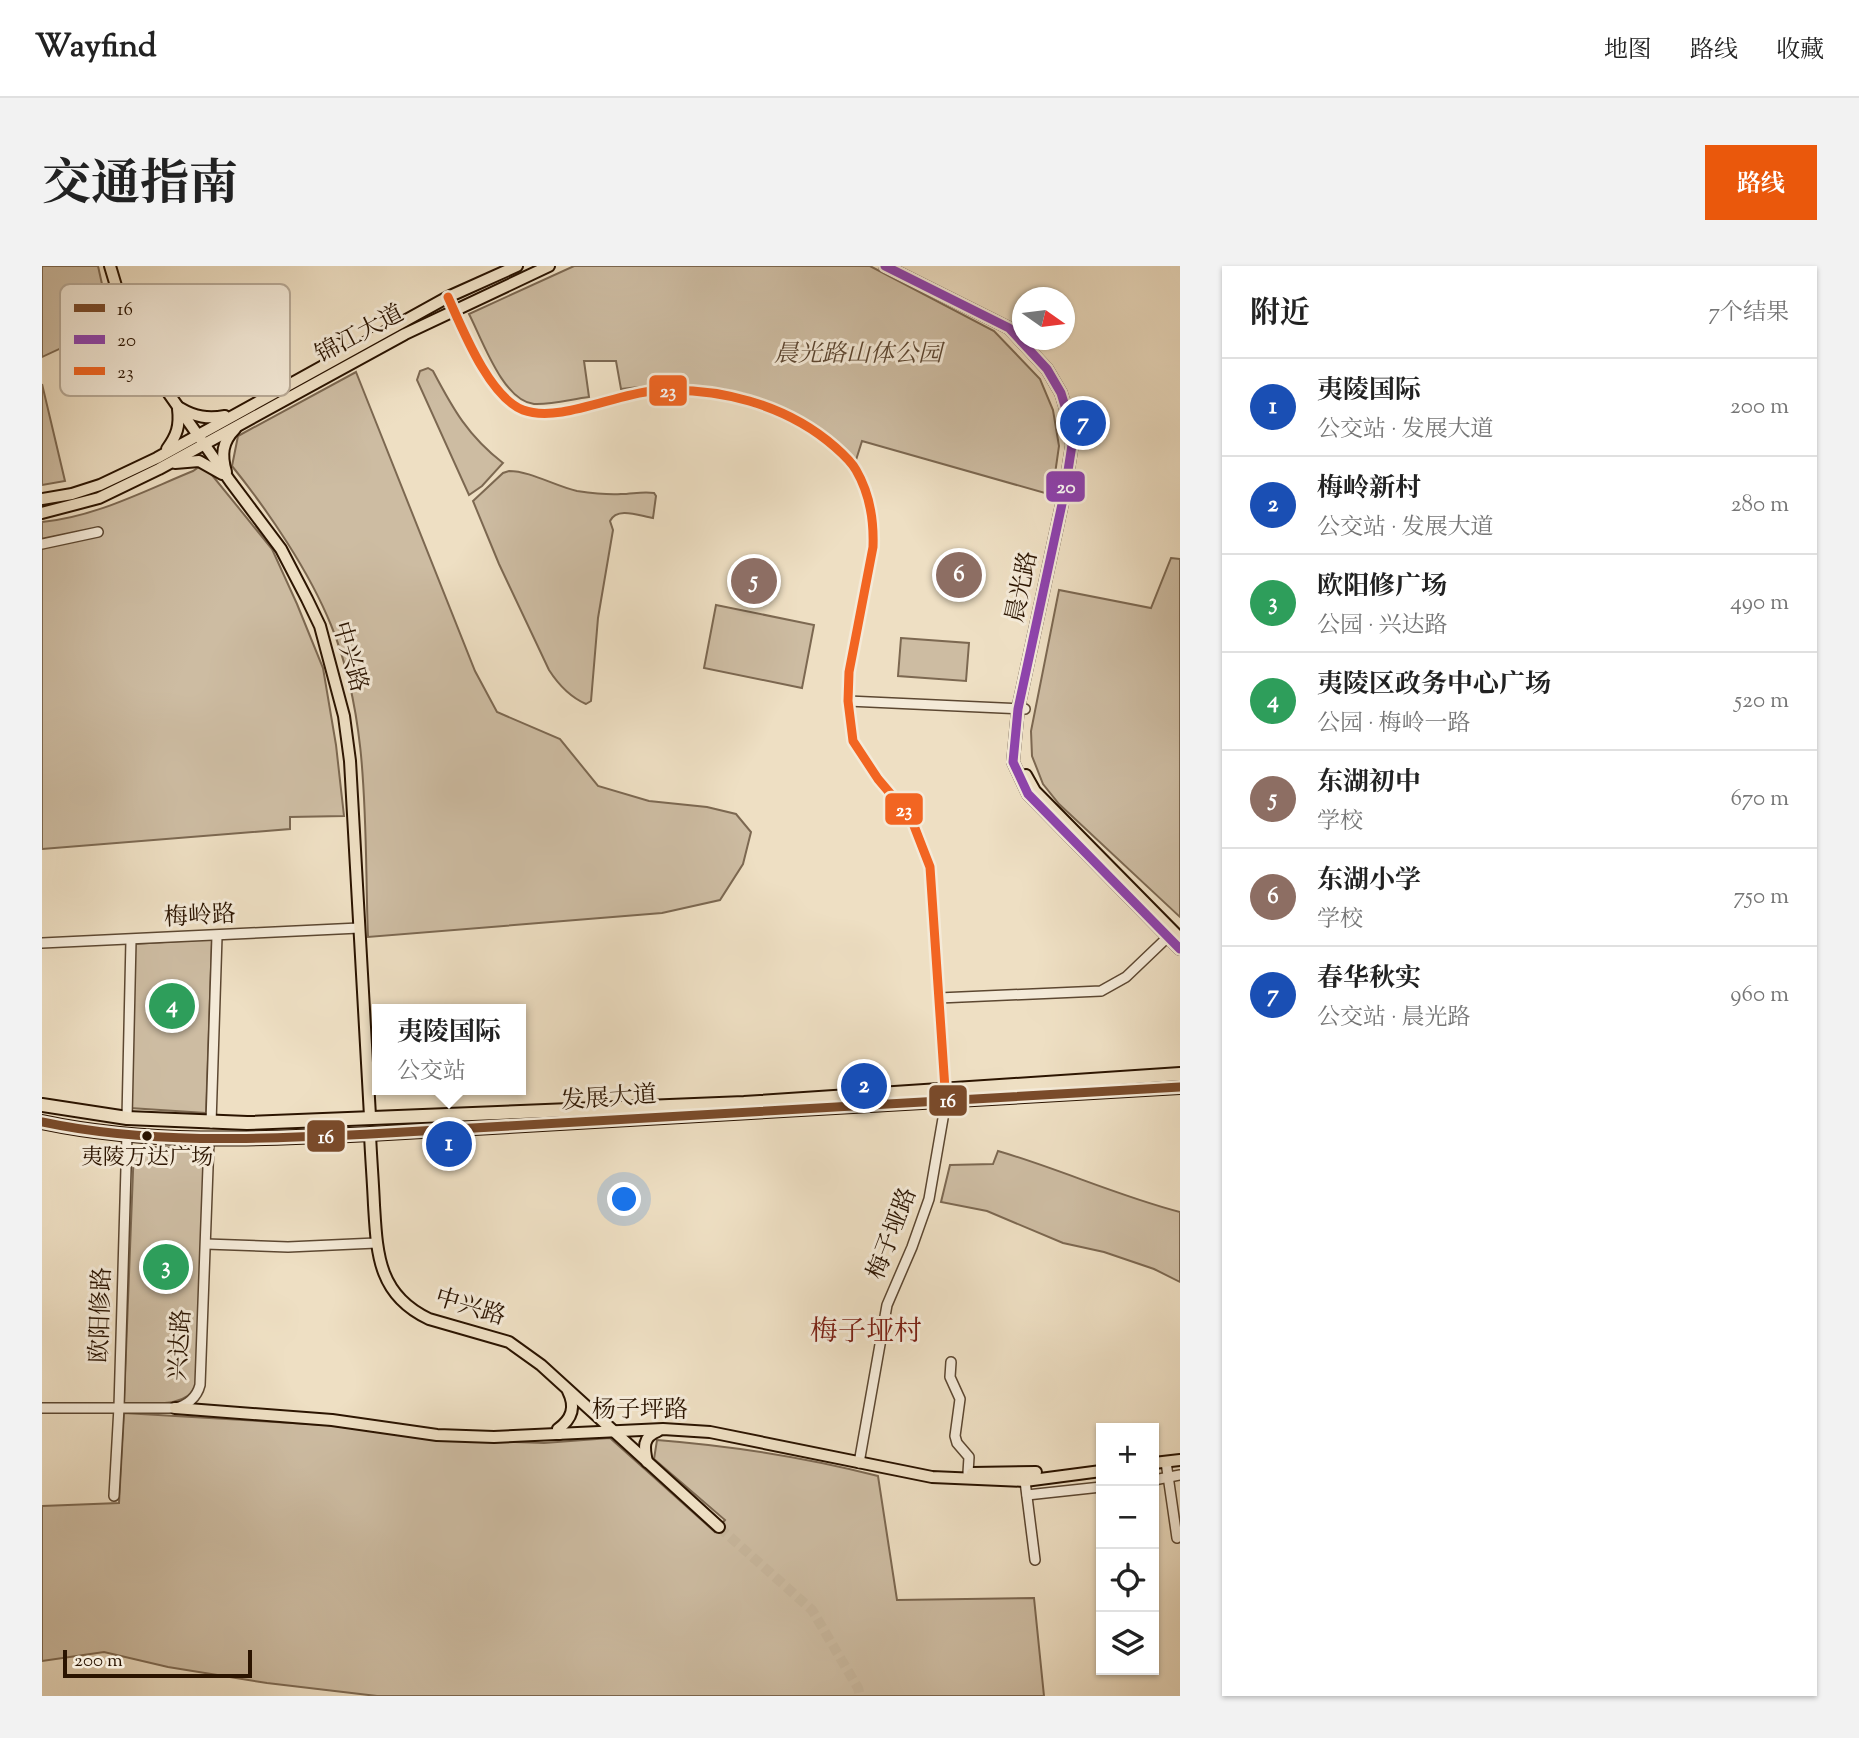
<!DOCTYPE html>
<html lang="zh">
<head>
<meta charset="utf-8">
<style>
  :root { --surface:#fff; --page:#f2f2f2; --text:#222; --muted:#767676; --line:#e0e0e0; --accent:#ea580c }
  body { margin:0; font-family:"Sorts Mill Goudy","Noto Serif SC",serif; background:var(--page); color:var(--text) }
  .controls { position:absolute; right:21px; bottom:21px; display:grid; overflow:hidden; border-radius:0px; box-shadow:0 2px 5px #0004 }
  .controls button { width:63px; height:63px; display:grid; place-items:center; padding:0; border:0; border-bottom:2px solid var(--line); background:var(--surface); color:var(--text); font:35px sans-serif }
  .compass { position:absolute; left:970px; top:21px; width:63px; height:63px; border-radius:50%; background:var(--surface); box-shadow:0 2px 5px #0004; rotate:104deg }
  .scale { position:absolute; left:21px; bottom:18px; width:189px; box-sizing:border-box; padding-left:7px; border:4px solid #2b1400; border-top:0; font-size:19px; line-height:24px; white-space:nowrap; color:#2b1400; -webkit-text-stroke:5px #f4ead8; paint-order:stroke }
  .you { position:absolute; left:583px; top:934px; width:24px; height:24px; margin:-18px; border:5px solid #fff; border-radius:50%; background:#1a73e8; box-shadow:0 0 0 10px #1a73e833 }
  .badge { display:grid; place-items:center; width:46px; height:46px; border-radius:50%; background:var(--accent); color:#fff; font-size:23px; font-weight:700 }
  .pin { position:absolute; translate:-50% -50%; border:4px solid #fff; box-shadow:0 2px 7px #0006 }
  .popup { position:absolute; left:330px; top:738px; width:154px; height:91px; box-sizing:border-box; display:grid; place-content:center; border-radius:0px; background:var(--surface); filter:drop-shadow(0 2px 5px #0005); font-size:23px; white-space:nowrap; color:var(--muted) }
  .popup b { font-size:26px; color:var(--text) }
  .popup::after { content:''; position:absolute; left:50%; top:100%; margin-left:-14px; border:14px solid transparent; border-top-color:var(--surface) }
  .list { margin:0; padding:0; list-style:none }
  h2 { display:flex; justify-content:space-between; align-items:center; height:91px; margin:0; padding:0 28px; font-size:30px }
  h2 small { font-size:23px; font-weight:400; color:var(--muted) }
  .list li { display:grid; grid-template-columns:46px 1fr auto; gap:21px; align-items:center; box-sizing:border-box; height:98px; padding:0 28px; border-top:2px solid var(--line) }
  .list b { display:block; font-size:26px; white-space:nowrap }
  .list p { margin:0; font-size:23px; white-space:nowrap; color:var(--muted) }
  .list em { font-size:23px; font-style:normal; color:var(--muted) }
  .icon { flex:none; width:38px; height:38px; fill:none; stroke:currentColor; stroke-width:2; stroke-linecap:round; stroke-linejoin:round }
  .map { position:relative; flex:none; width:1138px; height:1430px; overflow:hidden; border-radius:0px }
  header { display:flex; align-items:center; gap:42px; box-sizing:border-box; height:98px; padding:0 35px; background:var(--surface); border-bottom:2px solid var(--line) }
  header strong { font-size:33px }
  nav { display:flex; gap:38px; margin-inline-start:auto; font-size:24px }
  .intro { display:flex; align-items:center; justify-content:space-between; box-sizing:border-box; height:168px; padding:0 42px }
  h1 { margin:0; font-size:49px }
  .button { padding:18px 32px; border-radius:0px; background:var(--accent); color:#fff; font-size:24px; font-weight:700 }
  main { display:flex; gap:42px; padding:0 42px }
  aside { flex:1; background:var(--surface); border-radius:0px; box-shadow:0 2px 5px #0004 }
  .map>svg:first-child { display:block }
  .green { fill:#cdbca2; stroke:#7c6851; stroke-width:2 }
  .lines { fill:none; stroke-linecap:round; stroke-linejoin:round }
  .major-tunnel { stroke:#c7b69c; stroke-width:10; stroke-dasharray:10 5; stroke-linecap:butt }
  .minor-casing { stroke:#5c4731; stroke-width:12 }
  .major-casing { stroke:#2b1400; stroke-width:14 }
  .highway-casing { stroke:#2b1400; stroke-width:16 }
  .minor { stroke:#f4ead8; stroke-width:9 }
  .major { stroke:#eedfc3; stroke-width:10 }
  .highway { stroke:#eedfc3; stroke-width:12 }
  .bus-1-casing { stroke:#f4ead8; stroke-width:14 }
  .bus-2-casing { stroke:#f4ead8; stroke-width:14 }
  .bus-3-casing { stroke:#f4ead8; stroke-width:14 }
  .bus-1 { stroke:#7a4b2a; stroke-width:9 }
  .bus-2 { stroke:#8e44ad; stroke-width:9 }
  .bus-3 { stroke:#f26522; stroke-width:9 }
  .bus-dot { fill:#2b1400; stroke:#f4ead8; stroke-width:2.5 }
  .labels { text-anchor:middle; dominant-baseline:central; stroke-width:6; stroke-linejoin:round; paint-order:stroke }
  .bus-label { font-size:22px; fill:#2b1400; stroke:#f4ead8 }
  .street-label { font-size:24px; fill:#2b1400; stroke:#f4ead8 }
  .park-label { font-size:24px; font-style:italic; fill:#5c4631; stroke:#f4ead8 }
  .quarter-label { font-size:28px; fill:#7a1f14; stroke:#f4ead8 }
  .key { fill:#f4ead8; stroke:#b8aa97; stroke-width:2 }
  .key-label { font-size:19px; fill:#2b1400 }
  .line-badge { stroke:#f4ead8; stroke-width:2.5 }
  .badge-label { font-size:19px; text-anchor:middle; font-weight:bold; fill:#fff }
</style>
</head>
<body>
<header>
<strong>Wayfind</strong>
<nav><a>地图</a><a>路线</a><a>收藏</a></nav>
</header>
<div class="intro"><h1>交通指南</h1><a class="button">路线</a></div>
<main>
<div class="map">
<svg width="1138" height="1430" viewBox="0 0 1138 1430">
  <rect width="100%" height="100%" fill="#eedfc3"/>
  <filter id="stains"><feTurbulence type="fractalNoise" baseFrequency=".00286" numOctaves="4"/><feColorMatrix values="0 0 0 0 .2 0 0 0 0 .09 0 0 0 0 .02 0 0 0 .5 -.17"/></filter>
  <radialGradient id="worn" r=".72"><stop offset=".6" stop-color="#630" stop-opacity="0"/><stop offset="1" stop-color="#630" stop-opacity=".3"/></radialGradient>
  <!-- green -->
  <g class="green">
    <path d="M 0,0 L 56,0 L 69,59 L 0,91 Z"/>
    <path d="M 532,0 L 828,0 L 952,65 L 998,113 L 1011,144 L 1017,180 L 1010,229 L 820,175 L 814,194 C 789,172 755,146 724,135 C 679,118 626,117 579,123 L 574,95 L 542,95 L 547,131 C 530,133 510,139 492,138 C 461,135 440,73 427,48 Z"/>
    <path d="M 386,102 L 391,105 C 411,143 426,170 461,197 L 440,220 L 427,229 L 375,114 L 378,105 Z"/>
    <path d="M 314,106 L 433,405 L 455,446 L 518,473 L 556,520 L 607,535 L 665,541 L 694,548 L 709,566 L 701,598 L 678,634 L 620,647 L 326,671 C 322,568 329,456 289,359 C 267,305 227,246 190,200 L 196,170 Z"/>
    <path d="M 0,118 L 23,215 L 0,219 Z"/>
    <path d="M 161,198 L 230,283 L 255,338 L 281,402 L 294,479 L 302,550 L 248,551 L 248,563 L 0,583 L 0,256 C 53,251 102,225 151,205 Z"/>
    <path d="M 467,205 C 488,205 513,220 535,225 C 549,227 565,229 579,228 C 590,228 601,225 612,227 L 614,230 L 611,252 C 598,250 575,240 568,255 L 571,264 L 556,352 L 549,435 L 544,438 C 528,431 516,418 507,404 L 457,298 L 431,235 L 461,207 Z"/>
    <path d="M 1129,292 L 1138,293 L 1138,651 L 1017,538 L 1001,518 L 990,490 L 989,465 L 1017,324 L 1109,342 Z"/>
    <path d="M 674,339 L 772,359 L 760,422 L 662,402 Z"/>
    <path d="M 859,372 L 927,377 L 924,415 L 856,410 Z"/>
    <path d="M 170,673 L 164,847 L 88,842 L 92,678 Z"/>
    <path d="M 92,880 L 164,883 L 156,1119 C 141,1144 109,1136 82,1137 Z"/>
    <path d="M 956,885 C 1018,903 1076,930 1138,946 L 1138,1016 L 1112,1003 L 1062,986 L 1021,977 L 945,945 L 899,936 L 908,899 L 951,898 Z"/>
    <path d="M 82,1147 L 285,1159 L 395,1173 L 502,1177 L 568,1172 L 673,1266 L 683,1254 L 612,1193 L 615,1174 C 691,1180 762,1191 836,1210 L 855,1334 L 992,1332 L 1002,1430 L 335,1430 L 225,1417 L 126,1401 L 62,1386 L 0,1395 L 0,1240 L 77,1237 Z"/>
  </g>
  <g class="lines">
    <!-- major-tunnel -->
    <path class="major-tunnel" d="M 677,1261 L 770,1344 L 816,1422 L 818,1430"/>
    <!-- minor casing -->
    <g class="minor-casing">
      <g id="minor">
        <path d="M 406,31 C 420,62 447,131 481,144 C 516,157 571,129 610,125 C 674,120 744,138 793,181 C 801,188 809,195 814,204 C 828,228 832,254 831,281 L 807,406 L 806,435 L 811,475 L 836,513 L 869,552 L 888,601 L 903,823"/>
        <path d="M 0,278 L 56,266"/>
        <path d="M 806,435 L 983,443"/>
        <path d="M 0,677 L 317,662"/>
        <path d="M 897,732 L 1059,725 L 1084,711 L 1129,668"/>
        <path d="M 85,852 L 89,674"/>
        <path d="M 169,857 L 175,670"/>
        <path d="M 164,978 L 246,981 L 334,977"/>
        <path d="M 909,1096 L 908,1111 L 918,1133 L 913,1170 L 915,1177 L 927,1191 L 926,1207"/>
        <path d="M 0,1142 L 133,1142 C 145,1140 155,1131 158,1119 L 167,874"/>
        <path d="M 1124,1196 L 1135,1272"/>
        <path d="M 817,1197 L 845,1039 L 870,981 L 887,933 L 904,835"/>
        <path d="M 1112,1214 L 1138,1209"/>
        <path d="M 983,1215 L 993,1294"/>
        <path d="M 985,1229 L 1059,1221"/>
        <path d="M 72,1230 L 77,1141 L 85,868"/>
      </g>
    </g>
    <!-- major casing -->
    <g class="major-casing">
      <g id="major">
        <path d="M 68,0 L 86,60 L 99,88 L 188,215 L 239,283 L 265,333 L 278,360 L 302,450 L 308,495 L 328,850"/>
        <path d="M 843,0 L 967,62 L 1005,103 L 1019,127 L 1026,150 L 1030,179 L 1023,224 L 976,443 L 971,496 L 986,528 L 1138,683"/>
        <path d="M 138,142 C 153,151 166,153 183,150"/>
        <path d="M 125,183 C 135,169 138,160 136,143"/>
        <path d="M 133,197 L 157,195 L 180,208"/>
        <path d="M 184,206 C 179,189 180,176 193,163"/>
        <path d="M 0,233 L 30,228 L 58,219 L 115,192 L 406,31 L 475,0"/>
        <path d="M 0,247 L 57,232 L 117,203 L 363,68 L 507,0"/>
        <path d="M 984,509 L 993,525 L 1138,672"/>
        <path d="M 328,868 C 329,892 331,915 332,939 C 335,988 336,1029 387,1053 L 467,1076 L 499,1099 L 677,1261"/>
        <path d="M 133,1142 L 290,1154 L 395,1169 L 452,1171 L 621,1163 L 668,1166 L 890,1211 L 983,1215 L 1059,1205"/>
        <path d="M 517,1168 L 516,1163 C 530,1153 534,1141 526,1125"/>
        <path d="M 605,1196 C 602,1182 600,1171 616,1165"/>
        <path d="M 1112,1197 L 1138,1194"/>
        <path d="M 930,1207 L 994,1206"/>
      </g>
    </g>
    <!-- highway casing -->
    <g class="highway-casing">
      <g id="highway">
        <path d="M 0,839 L 85,852 L 205,857 L 702,837 L 1138,808"/>
        <path d="M 0,856 C 108,879 219,873 328,868 L 1138,821"/>
      </g>
    </g>
    <!-- minor -->
    <use href="#minor" class="minor"/>
    <!-- major -->
    <use href="#major" class="major"/>
    <!-- highway -->
    <use href="#highway" class="highway"/>
    <!-- bus-1 casing -->
    <g class="bus-1-casing">
      <path id="bus-1" d="M 0,856 C 108,879 219,873 328,868 L 1138,821"/>
    </g>
    <!-- bus-2 casing -->
    <g class="bus-2-casing">
      <path id="bus-2" d="M 843,0 L 967,62 L 1005,103 L 1019,127 L 1026,150 L 1030,179 L 1023,224 L 976,443 L 971,496 L 986,528 L 1138,683"/>
    </g>
    <!-- bus-3 casing -->
    <g class="bus-3-casing">
      <path id="bus-3" d="M 406,31 C 420,62 447,131 481,144 C 516,157 571,129 610,125 C 674,120 744,138 793,181 C 801,188 809,195 814,204 C 828,228 832,254 831,281 L 807,406 L 806,435 L 811,475 L 836,513 L 869,552 L 888,601 L 903,823"/>
    </g>
    <!-- bus-1 -->
    <use href="#bus-1" class="bus-1"/>
    <!-- bus-2 -->
    <use href="#bus-2" class="bus-2"/>
    <!-- bus-3 -->
    <use href="#bus-3" class="bus-3"/>
  </g>
  <!-- markers -->
  <circle class="bus-dot" cx="105" cy="870" r="6"/>
  <g class="labels">
    <!-- bus labels -->
    <g class="bus-label">
      <text x="105" y="893">夷陵万达广场</text>
    </g>
    <!-- street labels -->
    <g class="street-label">
      <text transform="translate(318 69) rotate(-28)">锦江大道</text>
      <text transform="translate(981 321) rotate(-78)">晨光路</text>
      <text transform="translate(307 391) rotate(74)">中兴路</text>
      <text transform="translate(158 651) rotate(-3)">梅岭路</text>
      <text transform="translate(567 833) rotate(-4)">发展大道</text>
      <text transform="translate(851 968) rotate(-69)">梅子垭路</text>
      <text transform="translate(428 1042) rotate(17)">中兴路</text>
      <text transform="translate(60 1049) rotate(-88)">欧阳修路</text>
      <text transform="translate(139 1079) rotate(-86)">兴达路</text>
      <text x="598" y="1145">杨子坪路</text>
    </g>
    <!-- park labels -->
    <g class="park-label">
      <text x="816" y="89">晨光路山体公园</text>
    </g>
    <!-- quarter labels -->
    <g class="quarter-label">
      <text x="824" y="1067">梅子垭村</text>
    </g>
  </g>
  <!-- legend -->
  <rect x="18" y="18" width="230" height="112" rx="10" class="key"/>
  <rect x="32" y="38" width="31" height="8" fill="#7a4b2a"/>
  <rect x="32" y="69" width="31" height="9" fill="#8e44ad"/>
  <rect x="32" y="101" width="31" height="8" fill="#f26522"/>
  <g class="key-label">
    <text x="75" y="49">16</text>
    <text x="75" y="80">20</text>
    <text x="75" y="112">23</text>
  </g>
  <g class="line-badge">
    <rect x="606" y="108" width="40" height="33" rx="7" fill="#f26522"/>
    <rect x="1003" y="204" width="41" height="33" rx="7" fill="#8e44ad"/>
    <rect x="842" y="526" width="40" height="34" rx="7" fill="#f26522"/>
    <rect x="886" y="818" width="40" height="33" rx="7" fill="#7a4b2a"/>
    <rect x="264" y="853" width="40" height="34" rx="7" fill="#7a4b2a"/>
  </g>
  <g class="badge-label">
    <text x="626" y="131">23</text>
    <text x="1024" y="227">20</text>
    <text x="862" y="550">23</text>
    <text x="906" y="841">16</text>
    <text x="284" y="877">16</text>
  </g>
  <rect width="100%" height="100%" filter="url(#stains)"/>
  <rect width="100%" height="100%" fill="url(#worn)"/>
</svg>
<div class="controls">
<button>+</button>
<button>−</button>
<button><svg class="icon" aria-label="locate" viewBox="0 0 24 24"><circle cx="12" cy="12" r="6"/><path d="M12 2v4M12 18v4M2 12h4M18 12h4"/></svg></button>
<button><svg class="icon" aria-label="layers" viewBox="0 0 24 24"><path d="M12 4l9 5-9 5-9-5zM3 14l9 5 9-5"/></svg></button>
</div>
<svg class="compass" viewBox="-18 -18 36 36"><path d="M0-13l5 13h-10z" fill="#e53935"/><path d="M0 13l5-13h-10z" fill="#767676"/></svg>
<div class="scale">200 m</div>
<div class="you"></div>
<div class="pin badge" style="left:407px;top:878px;background:#1a4fb4">1</div>
<div class="popup"><b>夷陵国际</b>公交站</div>
<div class="pin badge" style="left:822px;top:820px;background:#1a4fb4">2</div>
<div class="pin badge" style="left:124px;top:1001px;background:#2e9e5b">3</div>
<div class="pin badge" style="left:130px;top:740px;background:#2e9e5b">4</div>
<div class="pin badge" style="left:712px;top:315px;background:#8d6e63">5</div>
<div class="pin badge" style="left:917px;top:309px;background:#8d6e63">6</div>
<div class="pin badge" style="left:1041px;top:157px;background:#1a4fb4">7</div>
</div>
<aside>
<h2>附近<small>7个结果</small></h2>
<ul class="list">
<li><span class="badge" style="background:#1a4fb4">1</span><div><b>夷陵国际</b><p>公交站 · 发展大道</p></div><em>200 m</em></li>
<li><span class="badge" style="background:#1a4fb4">2</span><div><b>梅岭新村</b><p>公交站 · 发展大道</p></div><em>280 m</em></li>
<li><span class="badge" style="background:#2e9e5b">3</span><div><b>欧阳修广场</b><p>公园 · 兴达路</p></div><em>490 m</em></li>
<li><span class="badge" style="background:#2e9e5b">4</span><div><b>夷陵区政务中心广场</b><p>公园 · 梅岭一路</p></div><em>520 m</em></li>
<li><span class="badge" style="background:#8d6e63">5</span><div><b>东湖初中</b><p>学校</p></div><em>670 m</em></li>
<li><span class="badge" style="background:#8d6e63">6</span><div><b>东湖小学</b><p>学校</p></div><em>750 m</em></li>
<li><span class="badge" style="background:#1a4fb4">7</span><div><b>春华秋实</b><p>公交站 · 晨光路</p></div><em>960 m</em></li>
</ul>
</aside>
</main>
</body>
</html>
